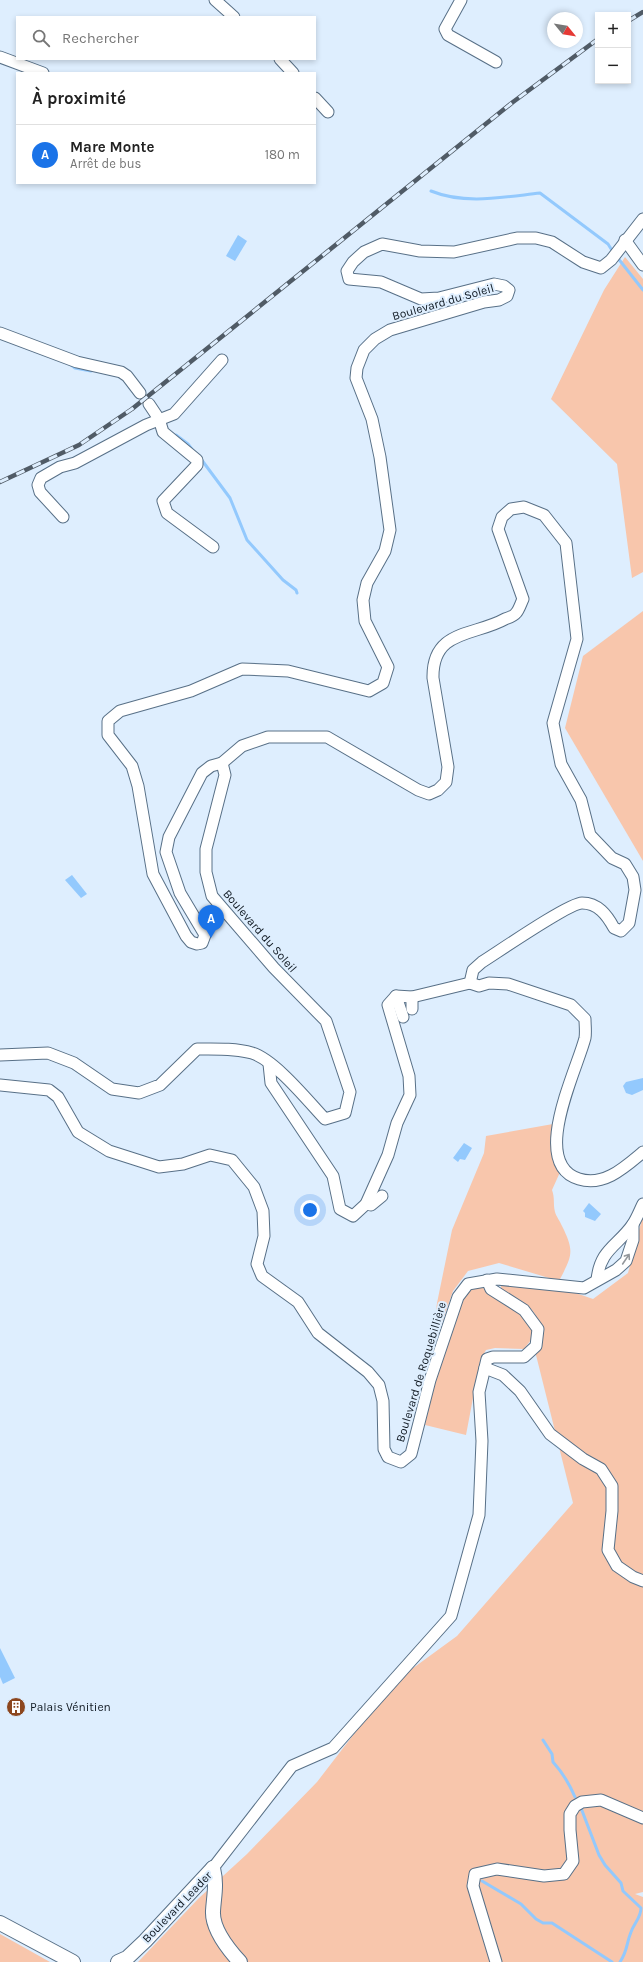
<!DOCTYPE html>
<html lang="fr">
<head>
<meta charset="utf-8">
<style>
  :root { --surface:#fff; --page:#f2f2f2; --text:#222; --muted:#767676; --line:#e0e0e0; --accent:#1a73e8 }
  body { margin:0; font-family:Karla,sans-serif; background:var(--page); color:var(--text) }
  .controls { position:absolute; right:12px; top:12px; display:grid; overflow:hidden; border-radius:0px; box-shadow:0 2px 6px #0003 }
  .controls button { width:36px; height:36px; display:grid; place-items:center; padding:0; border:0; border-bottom:1px solid var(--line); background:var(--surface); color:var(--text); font:20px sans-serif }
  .compass { position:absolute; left:547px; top:12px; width:36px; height:36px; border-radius:50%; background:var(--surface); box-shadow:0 2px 6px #0003; rotate:120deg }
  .you { position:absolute; left:310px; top:1210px; width:14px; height:14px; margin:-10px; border:3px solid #fff; border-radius:50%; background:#1a73e8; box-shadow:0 0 0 6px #1a73e833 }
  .badge { display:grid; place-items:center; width:26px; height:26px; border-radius:50%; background:var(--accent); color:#fff; font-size:13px; font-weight:700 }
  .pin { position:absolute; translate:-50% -33px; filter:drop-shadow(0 1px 2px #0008) }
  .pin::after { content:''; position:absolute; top:21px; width:14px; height:12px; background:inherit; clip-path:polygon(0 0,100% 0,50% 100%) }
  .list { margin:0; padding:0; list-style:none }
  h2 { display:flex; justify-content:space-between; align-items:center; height:52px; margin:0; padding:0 16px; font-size:17px }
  h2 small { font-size:13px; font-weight:400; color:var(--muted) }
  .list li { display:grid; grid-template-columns:26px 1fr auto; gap:12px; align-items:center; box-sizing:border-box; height:60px; padding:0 16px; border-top:1px solid var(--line) }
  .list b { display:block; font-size:15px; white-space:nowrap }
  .list p { margin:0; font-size:13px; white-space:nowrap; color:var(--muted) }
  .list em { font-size:13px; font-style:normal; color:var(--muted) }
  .icon { flex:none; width:22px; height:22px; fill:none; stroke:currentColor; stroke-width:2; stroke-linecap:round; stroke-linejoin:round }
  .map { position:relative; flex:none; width:643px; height:1962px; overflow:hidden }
  .search { position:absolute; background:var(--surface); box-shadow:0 2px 6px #0003; left:16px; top:16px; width:300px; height:44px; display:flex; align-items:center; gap:10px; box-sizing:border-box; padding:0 14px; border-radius:0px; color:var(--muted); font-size:15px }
  .panel { position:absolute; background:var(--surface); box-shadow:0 2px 6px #0003; left:16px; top:72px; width:300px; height:112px; border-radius:0px }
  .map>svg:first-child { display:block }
  .green { fill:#f8c6ac }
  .water { fill:#93c9fd }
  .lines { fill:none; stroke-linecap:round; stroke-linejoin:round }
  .stream { stroke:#93c9fd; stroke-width:3 }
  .minor-casing { stroke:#587087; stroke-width:13 }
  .tertiary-casing { stroke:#587087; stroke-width:16 }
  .minor { stroke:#fff; stroke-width:11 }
  .tertiary { stroke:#fff; stroke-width:14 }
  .rail-casing { stroke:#505b66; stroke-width:4.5 }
  .rail { stroke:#deeefe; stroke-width:3; stroke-dasharray:9; stroke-linecap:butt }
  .oneway { stroke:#93979b }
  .labels { text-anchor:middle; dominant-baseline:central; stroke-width:4; stroke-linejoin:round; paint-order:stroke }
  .street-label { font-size:12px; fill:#0f1821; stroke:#deeefe }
  .poi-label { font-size:12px; fill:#0f1821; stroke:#deeefe; text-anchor:start }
</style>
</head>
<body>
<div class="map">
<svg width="643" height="1962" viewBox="0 0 643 1962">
  <rect width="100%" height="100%" fill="#deeefe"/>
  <!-- green -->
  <g class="green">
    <path d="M 625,257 L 643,279 L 643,572 L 632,578 L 617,464 L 551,399 L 604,290 Z"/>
    <path d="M 643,611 L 643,861 L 565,728 L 583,656 Z"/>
    <path d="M 553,1124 L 561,1170 L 552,1190 C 555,1198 553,1204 555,1212 C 556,1216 560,1221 562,1226 C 575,1252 572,1256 559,1281 L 499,1263 L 468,1271 L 453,1291 L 436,1340 L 433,1334 L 437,1303 L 452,1230 L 484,1153 L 486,1136 Z"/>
    <path d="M 643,1215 L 643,1892 L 635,1894 L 643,1897 L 643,1962 L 138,1962 L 199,1898 L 247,1854 L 317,1782 L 394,1682 L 457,1636 L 573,1503 L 533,1343 L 543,1335 C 536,1306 526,1304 501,1289 L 501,1285 L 570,1291 L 593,1299 L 628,1273 Z"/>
    <path d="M 473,1287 L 483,1288 L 523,1314 L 533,1332 L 531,1340 L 524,1349 L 495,1348 L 486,1350 L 480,1361 L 466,1435 L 425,1425 L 437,1372 L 463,1292 Z"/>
    <path d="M 0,1934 L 50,1962 L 0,1962 Z"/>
  </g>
  <!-- water -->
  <g class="water">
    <path d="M 238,235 L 247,241 L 235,261 L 226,256 Z"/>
    <path d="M 72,875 L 87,894 L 81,898 L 65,880 Z"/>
    <path d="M 643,1078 L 643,1090 L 632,1095 L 626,1093 L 623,1086 L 626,1082 Z"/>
    <path d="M 464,1143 L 472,1148 L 465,1160 L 460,1159 L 458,1162 L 453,1158 Z"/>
    <path d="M 589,1203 L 601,1214 L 595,1221 L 585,1217 L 585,1213 L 583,1211 Z"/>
    <path d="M 0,1648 L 15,1678 L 3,1684 L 0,1677 Z"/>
  </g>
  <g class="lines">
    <!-- stream -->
    <g class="stream">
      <path d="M 431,191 C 465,205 504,197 540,193 L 608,244 L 613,252"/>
      <path d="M 617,257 L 643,290"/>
      <path d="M 70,364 L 75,368 L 91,371"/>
      <path d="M 176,435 L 188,444 L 194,452"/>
      <path d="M 201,459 L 230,498 L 247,540 L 283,580 L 296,590 L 297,593"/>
      <path d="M 543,1740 L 552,1754 L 553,1762 C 563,1773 569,1783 575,1797"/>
      <path d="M 581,1808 L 599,1855 L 605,1865 L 621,1883 L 623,1891 L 641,1908 C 641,1918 634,1923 631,1932 C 626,1944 628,1950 620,1962"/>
      <path d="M 482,1881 L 521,1904 L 536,1919 L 543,1923 L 552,1923 L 612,1962"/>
    </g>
    <!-- minor casing -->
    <g class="minor-casing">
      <g id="minor">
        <path d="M 215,0 L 234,17"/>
        <path d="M 461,0 L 445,29 L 448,35 L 496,62"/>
        <path d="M 0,57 L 43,73"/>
        <path d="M 280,59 L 293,73"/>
        <path d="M 315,98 L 328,112"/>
        <path d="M 625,240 L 643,265"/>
        <path d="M 0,333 L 77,362 L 121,372 L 127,376 L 140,393"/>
        <path d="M 149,404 L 159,419 L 163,432 L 197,460 L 197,465 L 163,501 L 167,513 L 213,547"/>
        <path d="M 63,517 L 40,492 L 38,485 L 41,478 L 60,467 L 75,463 L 146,425 L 174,414 L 222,360"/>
        <path d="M 222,763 L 242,746 L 268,737 L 327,737 L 418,790 L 429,794 L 438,790 L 446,782 L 448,767 L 433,678 C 432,629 475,636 505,619 C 508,618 514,616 516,613 C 519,610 521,603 523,599 L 498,529 L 502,517 L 511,509 L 524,507 L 544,515 L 566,543 L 577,639 L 553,723 L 561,764 L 581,800 L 590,835 L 612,858 L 625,864 L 633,877 L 635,890 L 629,923 L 621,931 L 614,928 C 607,915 598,903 582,903 C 569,903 498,952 482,962 L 473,970 L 470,983"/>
        <path d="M 470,983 L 479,986 L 489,983 L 508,984 L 571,1005 L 585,1019 C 585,1025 586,1032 585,1038 C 577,1070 529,1164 579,1179 C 604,1187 625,1167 643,1152"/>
        <path d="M 396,996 L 403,1017"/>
        <path d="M 412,1009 L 412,997"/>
        <path d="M 0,1055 L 48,1053 L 74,1063 L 112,1089 L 139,1093 L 160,1085 L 197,1049 C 214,1049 235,1048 252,1053 C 275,1060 308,1101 325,1119 L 345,1113 L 350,1092 L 326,1021 L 274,968 L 212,896 L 206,872 L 206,849 L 225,775 L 222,763 L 211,766 L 202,773 L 169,837 L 166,852 L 180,893 L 205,935 L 202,943 L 197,944 L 191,942 L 186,936 L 153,874 L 138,786 L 132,766 L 108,735 L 108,721 L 120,711 L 191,691 L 242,669 L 288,671 L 369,691 L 383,683 L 388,667 L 365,621 L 363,600 L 367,583 L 385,551 L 390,530 L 380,457 L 372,419 L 356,378 L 357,368 L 364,350 L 375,339 L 390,330 L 484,302 L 499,300 L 507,296 L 509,290 L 504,286 L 494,284 L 439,298 L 421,299 L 381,282 L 349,279 L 347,271 L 353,262 L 364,252 L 382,244 L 420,251 L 454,252 L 517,238 L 536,238 L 552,242 L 583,262 L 601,268 L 611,260 L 643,219"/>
        <path d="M 269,1064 L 271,1083 L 333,1176 L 340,1209 L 353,1216 L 366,1204 L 388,1155 L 397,1123 L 410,1095 L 409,1076 L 388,1005 L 396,996 L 412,997 L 470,983"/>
        <path d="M 0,1085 L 49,1090 L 58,1097 L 78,1132 L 109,1151 L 159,1167 L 183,1164 L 210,1155 L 232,1160 L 254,1187 L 263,1211 L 264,1236 L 257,1264 L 262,1276 L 298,1302 L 318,1333 L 368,1372 L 379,1385 L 383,1401 L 384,1449 L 388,1457 L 401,1462 L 411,1454 L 430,1380 L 458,1297 L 468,1284 L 497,1279 L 584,1288 L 616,1270 L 626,1261 L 633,1240 L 633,1224"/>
        <path d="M 366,1204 L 371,1205 L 382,1196"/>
        <path d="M 597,1280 C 600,1249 618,1246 633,1224 C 637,1218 640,1210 643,1204"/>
        <path d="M 485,1368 L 503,1375 L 520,1391 L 550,1434 L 583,1459 L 601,1469 L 612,1486 L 612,1511 L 608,1550 L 617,1566 L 633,1577 L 643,1581"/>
        <path d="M 213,1868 L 292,1766 L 333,1748 L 451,1616 L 479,1515 L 482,1441 L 479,1392 L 487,1359 L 493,1357 L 524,1357 L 536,1346 L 538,1329 L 524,1310 L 491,1289 L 487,1280"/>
        <path d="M 496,1962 L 473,1886 L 475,1874 L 497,1869 L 544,1876 L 564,1874 L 573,1861 L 570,1830 L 570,1814 L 575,1806 L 582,1802 L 601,1800 L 643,1818"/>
      </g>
    </g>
    <!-- tertiary casing -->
    <g class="tertiary-casing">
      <g id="tertiary">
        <path d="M 213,1868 C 217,1885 214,1895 213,1911 C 212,1929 229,1950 240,1962"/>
        <path d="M 0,1923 L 73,1962"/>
        <path d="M 118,1962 L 127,1958 L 145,1941 L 213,1868"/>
      </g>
    </g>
    <!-- minor -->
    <use href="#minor" class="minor"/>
    <!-- tertiary -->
    <use href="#tertiary" class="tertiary"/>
    <!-- rail casing -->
    <g class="rail-casing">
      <g id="rail">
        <path d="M 628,21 L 643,12"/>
        <path d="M 0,482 L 79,445 L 132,409 L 513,102 L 598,39"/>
      </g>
    </g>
    <!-- rail -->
    <use href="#rail" class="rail"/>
  </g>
  <!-- one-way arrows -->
  <defs><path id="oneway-shaft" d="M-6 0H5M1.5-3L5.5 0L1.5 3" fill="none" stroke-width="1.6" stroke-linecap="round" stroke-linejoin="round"/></defs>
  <use class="oneway" href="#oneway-shaft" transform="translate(626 1259) rotate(-56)"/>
  <!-- icons -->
  <defs>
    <g id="building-disc" transform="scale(1)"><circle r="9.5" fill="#8c461e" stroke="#deeefe"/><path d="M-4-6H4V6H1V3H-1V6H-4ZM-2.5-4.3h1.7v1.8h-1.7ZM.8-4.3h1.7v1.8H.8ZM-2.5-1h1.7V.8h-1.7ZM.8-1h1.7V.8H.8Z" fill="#fff"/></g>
  </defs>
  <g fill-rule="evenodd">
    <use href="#building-disc" x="16" y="1707"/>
  </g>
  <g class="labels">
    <!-- street labels -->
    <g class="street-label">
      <text transform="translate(443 302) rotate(-16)">Boulevard du Soleil</text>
      <text transform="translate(260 931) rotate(49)">Boulevard du Soleil</text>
      <text transform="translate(421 1372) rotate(-73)">Boulevard de Roquebillière</text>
      <text transform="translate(177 1907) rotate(-46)">Boulevard Leader</text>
    </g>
    <!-- poi labels -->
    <g class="poi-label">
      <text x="30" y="1707">Palais Vénitien</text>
    </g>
  </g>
</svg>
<div class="controls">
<button>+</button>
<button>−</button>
</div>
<svg class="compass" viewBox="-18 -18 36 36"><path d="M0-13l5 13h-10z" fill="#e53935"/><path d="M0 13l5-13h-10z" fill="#767676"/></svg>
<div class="you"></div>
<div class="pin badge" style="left:211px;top:938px">A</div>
<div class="search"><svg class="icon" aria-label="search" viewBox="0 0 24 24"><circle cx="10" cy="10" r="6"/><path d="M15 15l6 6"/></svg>Rechercher</div>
<section class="panel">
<h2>À proximité<small></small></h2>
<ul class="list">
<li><span class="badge">A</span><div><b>Mare Monte</b><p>Arrêt de bus</p></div><em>180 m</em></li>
</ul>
</section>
</div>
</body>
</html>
